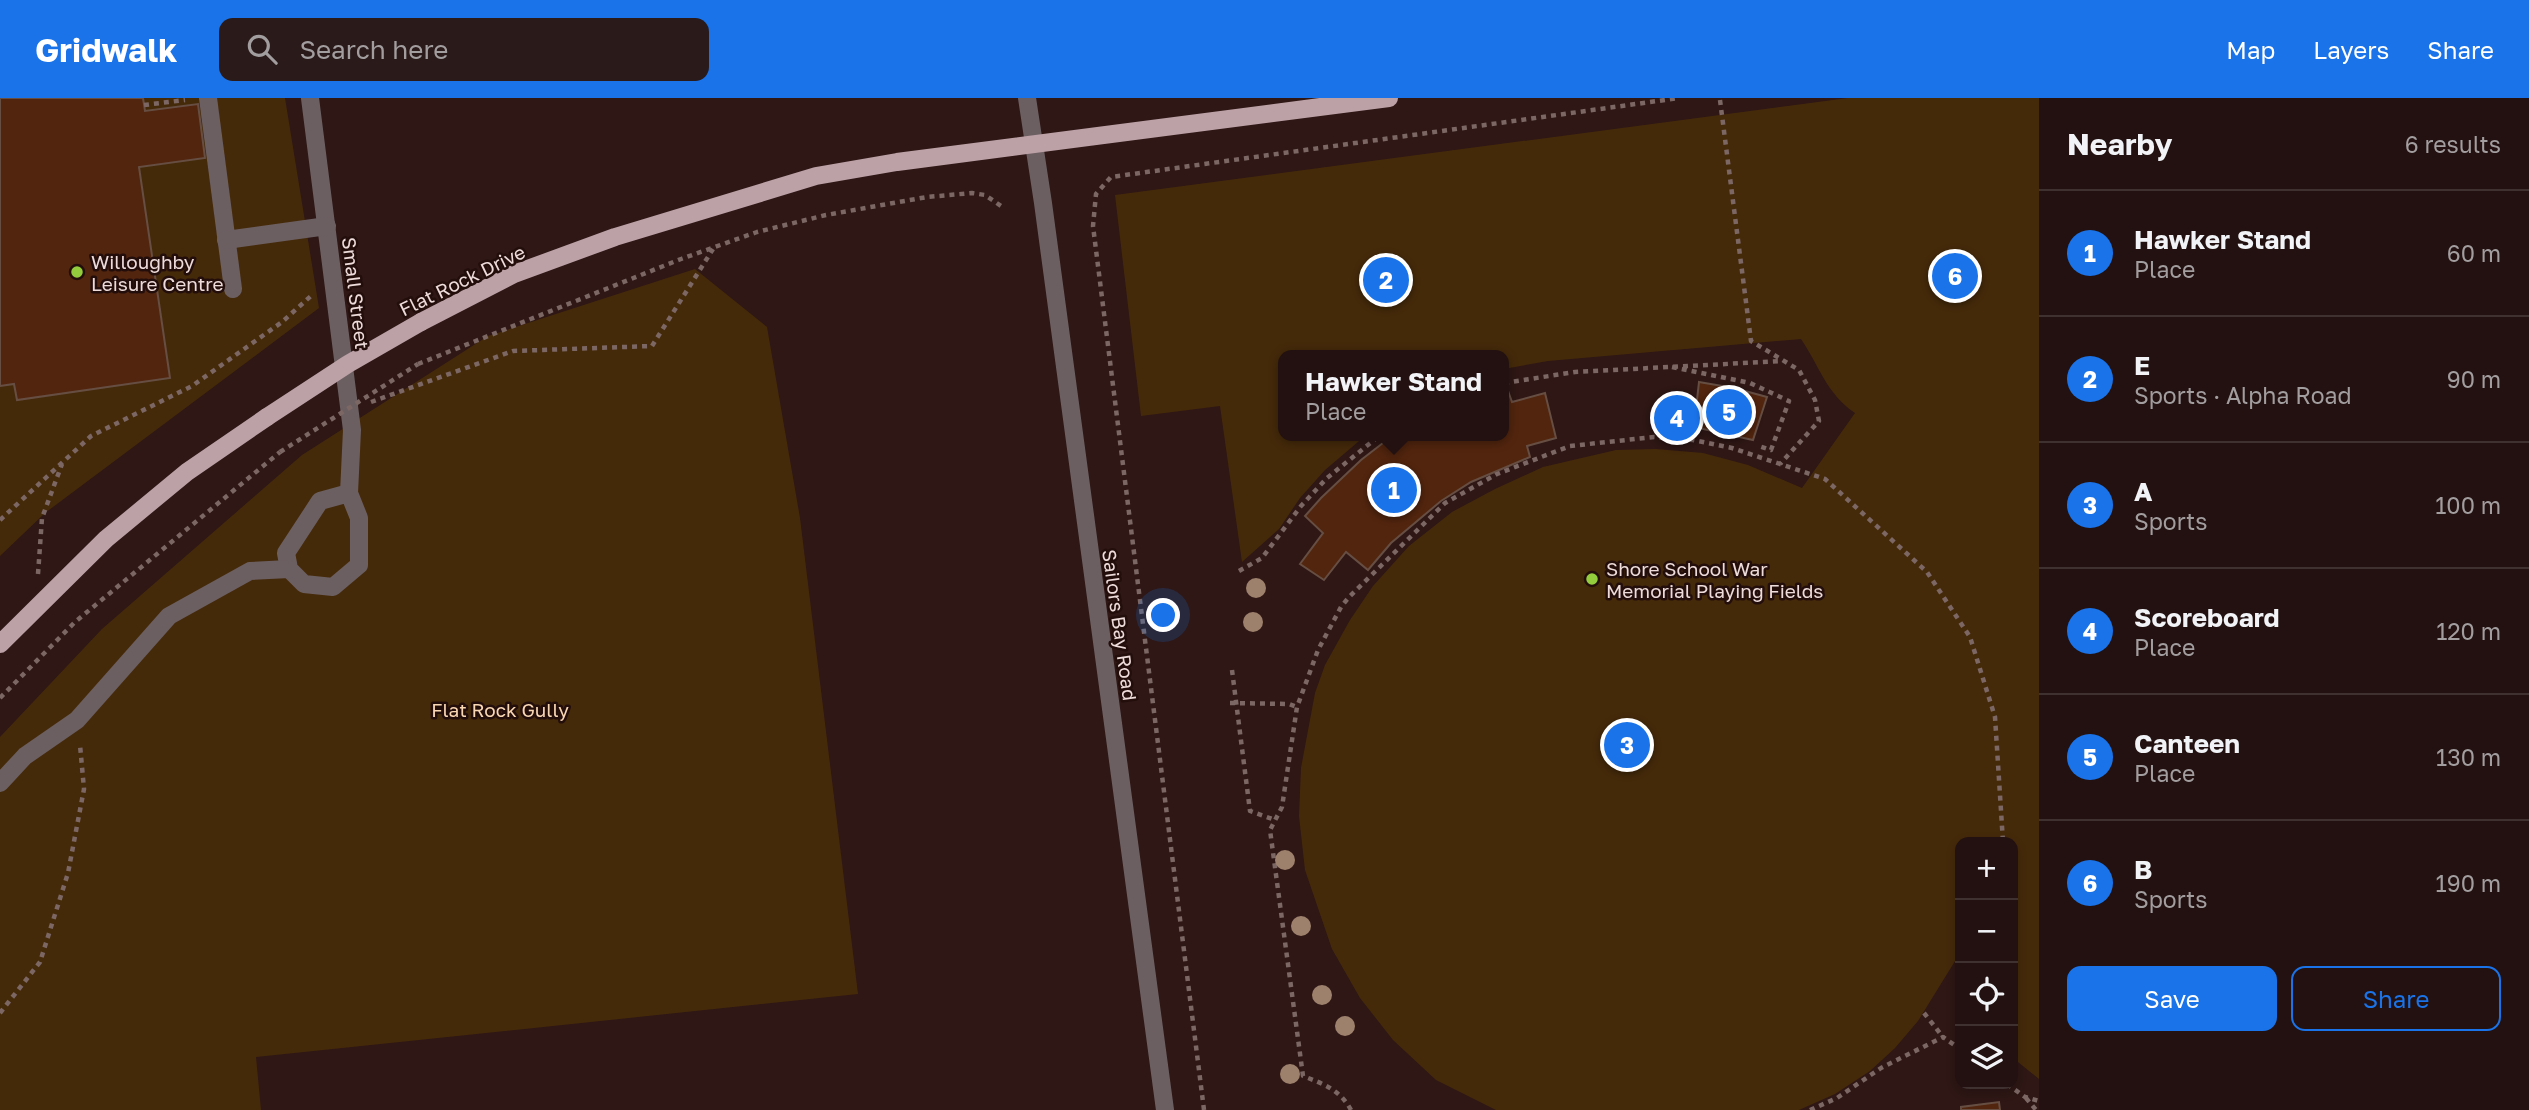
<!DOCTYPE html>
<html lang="en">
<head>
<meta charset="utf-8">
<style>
  :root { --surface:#221110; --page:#2a1a19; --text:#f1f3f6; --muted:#a29d9f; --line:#3f3130; --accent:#1a73e8 }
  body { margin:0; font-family:"Golos Text",sans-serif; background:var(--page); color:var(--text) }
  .controls { position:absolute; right:21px; bottom:21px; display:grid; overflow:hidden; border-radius:14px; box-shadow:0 4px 10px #0003 }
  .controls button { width:63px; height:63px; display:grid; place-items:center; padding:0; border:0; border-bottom:2px solid var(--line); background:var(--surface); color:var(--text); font:35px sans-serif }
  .you { position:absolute; left:1164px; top:518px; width:24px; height:24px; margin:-18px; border:5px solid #fff; border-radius:50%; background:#1a73e8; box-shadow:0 0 0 10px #1a73e833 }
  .badge { display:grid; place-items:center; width:46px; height:46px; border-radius:50%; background:var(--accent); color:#fff; font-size:23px; font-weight:700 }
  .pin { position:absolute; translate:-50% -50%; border:4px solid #fff; box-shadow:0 2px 7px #0006 }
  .popup { position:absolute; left:1278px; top:252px; width:231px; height:91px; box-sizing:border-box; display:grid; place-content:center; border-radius:14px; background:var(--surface); filter:drop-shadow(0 2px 5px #0005); font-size:23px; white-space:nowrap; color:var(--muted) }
  .popup b { font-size:26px; color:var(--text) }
  .popup::after { content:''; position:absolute; left:50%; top:100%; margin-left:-14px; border:14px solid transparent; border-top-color:var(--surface) }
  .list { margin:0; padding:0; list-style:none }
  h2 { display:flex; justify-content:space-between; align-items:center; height:91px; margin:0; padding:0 28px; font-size:30px }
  h2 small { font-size:23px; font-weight:400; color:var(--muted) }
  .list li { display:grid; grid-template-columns:46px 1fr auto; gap:21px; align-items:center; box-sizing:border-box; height:126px; padding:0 28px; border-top:2px solid var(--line) }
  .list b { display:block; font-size:26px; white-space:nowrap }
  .list p { margin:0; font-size:23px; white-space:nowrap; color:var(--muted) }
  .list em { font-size:23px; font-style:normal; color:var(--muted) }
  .actions { display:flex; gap:14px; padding:21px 28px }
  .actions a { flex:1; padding:16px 0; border:2px solid var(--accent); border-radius:14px; text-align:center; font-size:24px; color:var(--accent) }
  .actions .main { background:var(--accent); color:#fff }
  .icon { flex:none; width:38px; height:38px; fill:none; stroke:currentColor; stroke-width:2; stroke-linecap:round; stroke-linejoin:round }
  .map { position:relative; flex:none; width:2039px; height:1012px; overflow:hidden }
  header { display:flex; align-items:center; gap:42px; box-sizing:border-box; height:98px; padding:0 35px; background:var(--accent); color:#fff }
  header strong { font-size:33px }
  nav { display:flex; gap:38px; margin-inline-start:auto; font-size:24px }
  .search { width:490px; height:63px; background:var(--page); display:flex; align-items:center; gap:18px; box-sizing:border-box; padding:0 24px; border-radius:14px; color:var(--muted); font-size:26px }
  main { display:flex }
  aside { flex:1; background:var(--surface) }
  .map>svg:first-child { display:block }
  .green { fill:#452a0a }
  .building { fill:#52250e; stroke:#664e43; stroke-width:2 }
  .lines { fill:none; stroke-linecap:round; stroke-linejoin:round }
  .path { stroke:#7c6765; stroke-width:4.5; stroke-dasharray:5 5; stroke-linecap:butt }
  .minor { stroke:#6c5f62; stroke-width:18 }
  .major { stroke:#bca1a7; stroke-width:18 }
  .path-bridge { stroke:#7c6765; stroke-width:4.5; stroke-dasharray:5 5; stroke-linecap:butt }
  .major-bridge { stroke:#bca1a7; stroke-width:18 }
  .tree { fill:#9e816c }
  .poi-dot { fill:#93cc3d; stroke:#230e0c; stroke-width:2.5 }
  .labels { text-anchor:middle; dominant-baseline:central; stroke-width:5; stroke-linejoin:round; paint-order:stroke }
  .poi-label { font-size:19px; fill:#eddcda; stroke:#230e0c; text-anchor:start }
  .street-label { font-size:19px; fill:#eddcda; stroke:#230e0c }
  .park-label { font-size:19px; fill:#fad7b3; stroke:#230e0c }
</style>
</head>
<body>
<header>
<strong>Gridwalk</strong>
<div class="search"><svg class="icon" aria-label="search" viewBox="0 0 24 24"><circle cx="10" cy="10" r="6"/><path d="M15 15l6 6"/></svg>Search here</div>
<nav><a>Map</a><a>Layers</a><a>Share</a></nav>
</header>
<main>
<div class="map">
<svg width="2039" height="1012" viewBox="0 0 2039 1012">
  <rect width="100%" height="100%" fill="#2e1715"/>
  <!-- green -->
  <g class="green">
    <path d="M 0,0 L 285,0 L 319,210 L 45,415 L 0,458 Z"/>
    <path d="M 1848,0 L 2039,0 L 2039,981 L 2013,960 L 2013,744 L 1960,744 L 1960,855 L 1918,923 L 1895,950 L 1870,973 L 1835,996 L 1799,1012 L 1496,1012 L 1436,982 L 1393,942 L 1360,900 L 1332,851 L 1305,772 L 1299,718 L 1301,670 L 1315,595 L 1325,567 L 1350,522 L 1373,488 L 1409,448 L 1452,414 L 1495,391 L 1543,369 L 1616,352 L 1656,351 L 1703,355 L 1748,367 L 1802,390 L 1855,315 C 1826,295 1820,269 1801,241 L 1548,263 L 1504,271 L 1504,257 L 1284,257 L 1284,338 L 1365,338 L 1325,372 L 1300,400 L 1279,431 L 1242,464 L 1220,308 L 1141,318 L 1115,97 Z"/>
    <path d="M 695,171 L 767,229 L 800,420 L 858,896 L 256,959 L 261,1012 L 0,1012 L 0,639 L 102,531 L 302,357 L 488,238 Z"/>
  </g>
  <!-- building -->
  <g class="building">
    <path d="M 0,0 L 143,0 L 145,13 L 198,6 L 205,60 L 139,69 L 170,280 L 17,302 L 14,286 L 0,288 Z"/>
    <path d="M 1699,284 L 1734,290 L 1767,299 L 1753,342 L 1694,329 Z"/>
    <path d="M 1507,290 L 1512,304 L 1545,295 L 1556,340 L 1527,348 L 1530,359 L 1471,384 L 1441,403 L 1391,445 L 1368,472 L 1346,454 L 1324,482 L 1300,466 L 1323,435 L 1305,418 L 1321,400 L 1361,362 L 1392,338 L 1504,338 L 1504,291 Z"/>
    <path d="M 1674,302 L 1695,322 L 1681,337 L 1660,317 Z"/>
    <path d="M 1999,1004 L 2000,1012 L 1961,1012 L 1961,1009 Z"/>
  </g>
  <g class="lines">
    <!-- path -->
    <g class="path">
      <path d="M 1720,2 L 1751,243 L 1799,272 L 1815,302 L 1819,323 L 1780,366"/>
      <path d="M 144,7 L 185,2"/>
      <path d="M 418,266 L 681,161 L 757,134 L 826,117 L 927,99 L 972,95 L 985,97 L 1004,110"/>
      <path d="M 1672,269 L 1750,285 L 1789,303 L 1771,352 L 1759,348"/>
      <path d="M 1504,285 L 1575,274 L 1782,263"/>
      <path d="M 371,304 L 513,253 L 652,248 L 713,151"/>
      <path d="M 0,422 L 91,338 L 192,288 L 282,224 L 312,197"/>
      <path d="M 1239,473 L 1262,460 L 1301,408 L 1327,380 L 1379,338"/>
      <path d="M 38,476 L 42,420 L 62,366"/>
      <path d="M 1232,572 L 1250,713 L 1275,722"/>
      <path d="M 0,600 L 75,524 L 280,354"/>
      <path d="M 1230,605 L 1289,606 L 1297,609"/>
      <path d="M 0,915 L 40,864 L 68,775 L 84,691 L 80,647"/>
      <path d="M 1924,915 L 1943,939"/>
      <path d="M 2007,986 L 2025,999 L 2039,1003"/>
      <path d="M 2026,1000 L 2036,1012"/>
      <path d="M 1204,1012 L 1093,128 L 1096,96 L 1111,79 L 1679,0"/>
      <path d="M 1351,1012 C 1340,992 1324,986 1303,978 L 1270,732 L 1282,709 L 1297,609 L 1318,552 L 1341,509 L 1349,499 L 1445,405 L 1497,376 L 1570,348 L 1654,339 L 1693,342 L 1732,350 L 1825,381 L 1927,474 L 1970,539 L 1995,619 L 2003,744"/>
      <path d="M 1810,1012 L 1837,1000 L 1881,970 L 1943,939 L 1960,951"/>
    </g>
    <!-- minor -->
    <g class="minor">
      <path d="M 208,0 L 233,191"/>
      <path d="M 310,0 L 352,332 L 349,395 L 359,420 L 359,467 L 333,489 L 304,486 L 289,471 L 286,455 L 320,403 L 349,395"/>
      <path d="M 1027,0 L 1043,105 L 1165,1012"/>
      <path d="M 226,142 L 327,128"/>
      <path d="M 0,685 L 25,658 L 77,622 L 169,518 L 250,473 L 289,471"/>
    </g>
    <!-- major -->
    <g class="major">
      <path d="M 421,224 L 514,176 L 615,139 L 816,78 L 897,64 L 1389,0"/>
      <path d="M 0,546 L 106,441 L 187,374 L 267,319"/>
    </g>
    <!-- path-bridge -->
    <path class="path-bridge" d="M 280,354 L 418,266"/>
    <!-- major-bridge -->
    <path class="major-bridge" d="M 267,319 L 348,266 L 421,224"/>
  </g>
  <!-- trees -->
  <g class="tree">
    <circle cx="1256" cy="490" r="10"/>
    <circle cx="1253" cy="524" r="10"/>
    <circle cx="1285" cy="762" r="10"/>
    <circle cx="1301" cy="828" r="10"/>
    <circle cx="1322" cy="897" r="10"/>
    <circle cx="1345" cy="928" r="10"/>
    <circle cx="1290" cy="976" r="10"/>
  </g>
  <!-- markers -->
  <g class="poi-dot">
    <circle cx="77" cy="174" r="7"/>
    <circle cx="1592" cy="481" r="7"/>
  </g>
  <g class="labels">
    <!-- poi labels -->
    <g class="poi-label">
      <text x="91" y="163">Willoughby<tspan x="91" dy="22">Leisure Centre</tspan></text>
      <text x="1606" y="470">Shore School War<tspan x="1606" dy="22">Memorial Playing Fields</tspan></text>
    </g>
    <!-- street labels -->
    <g class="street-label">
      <text transform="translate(462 182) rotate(-26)">Flat Rock Drive</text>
      <text transform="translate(356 195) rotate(83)">Small Street</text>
      <text transform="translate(1120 527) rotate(82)">Sailors Bay Road</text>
    </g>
    <!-- park labels -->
    <g class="park-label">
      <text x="500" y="611">Flat Rock Gully</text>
    </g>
  </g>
</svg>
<div class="controls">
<button>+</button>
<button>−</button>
<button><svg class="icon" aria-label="locate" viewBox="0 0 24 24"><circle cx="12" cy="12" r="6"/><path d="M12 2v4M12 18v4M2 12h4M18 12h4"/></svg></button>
<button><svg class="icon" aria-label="layers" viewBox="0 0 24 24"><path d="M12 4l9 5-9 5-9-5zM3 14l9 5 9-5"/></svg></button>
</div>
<div class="you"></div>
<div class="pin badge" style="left:1394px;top:392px">1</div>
<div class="popup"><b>Hawker Stand</b>Place</div>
<div class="pin badge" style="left:1386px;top:182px">2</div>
<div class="pin badge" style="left:1627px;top:647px">3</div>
<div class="pin badge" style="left:1677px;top:320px">4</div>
<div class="pin badge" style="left:1729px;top:314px">5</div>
<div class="pin badge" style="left:1955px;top:178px">6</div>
</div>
<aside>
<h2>Nearby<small>6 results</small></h2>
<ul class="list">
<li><span class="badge">1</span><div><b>Hawker Stand</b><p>Place</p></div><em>60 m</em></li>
<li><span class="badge">2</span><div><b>E</b><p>Sports · Alpha Road</p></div><em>90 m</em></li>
<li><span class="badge">3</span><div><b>A</b><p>Sports</p></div><em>100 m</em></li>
<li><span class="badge">4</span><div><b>Scoreboard</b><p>Place</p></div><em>120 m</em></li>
<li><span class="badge">5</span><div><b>Canteen</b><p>Place</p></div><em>130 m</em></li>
<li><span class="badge">6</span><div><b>B</b><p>Sports</p></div><em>190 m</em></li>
</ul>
<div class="actions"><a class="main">Save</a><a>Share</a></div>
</aside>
</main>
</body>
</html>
